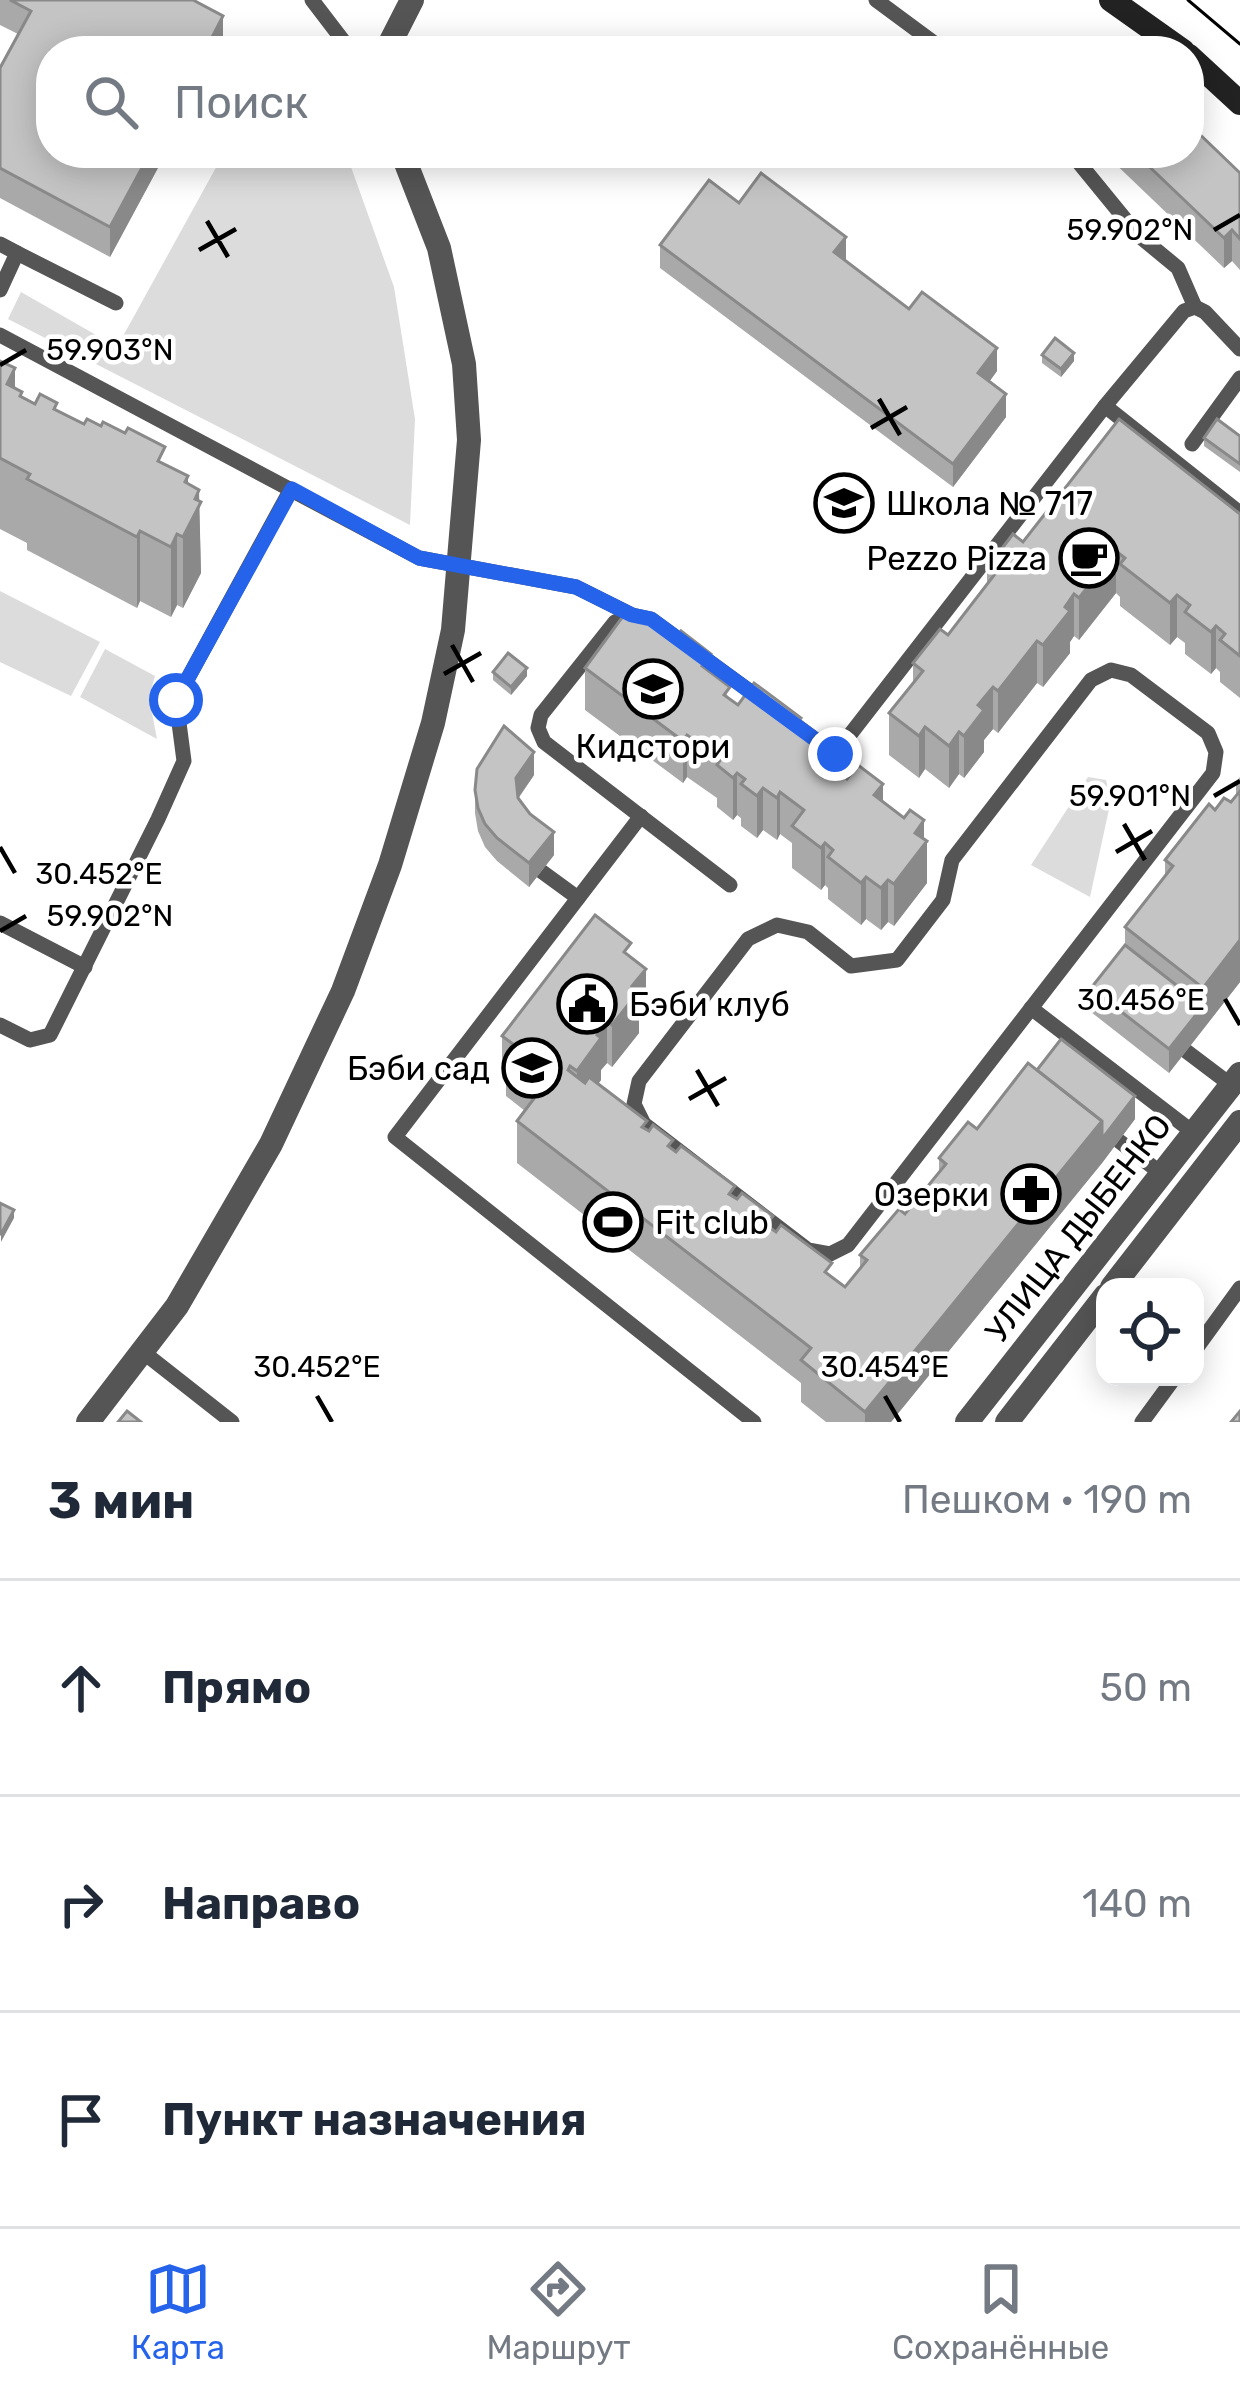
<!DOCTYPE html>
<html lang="ru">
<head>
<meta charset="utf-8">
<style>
  :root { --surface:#fff; --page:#f6f6f7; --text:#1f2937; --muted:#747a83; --line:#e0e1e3; --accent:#2563eb }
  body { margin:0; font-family:Rubik,sans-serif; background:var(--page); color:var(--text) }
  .controls { position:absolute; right:36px; bottom:36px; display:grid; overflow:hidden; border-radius:24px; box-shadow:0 6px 30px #0003 }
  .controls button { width:108px; height:108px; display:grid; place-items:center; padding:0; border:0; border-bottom:3px solid var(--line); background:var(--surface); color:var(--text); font:60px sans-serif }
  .stop { position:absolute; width:36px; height:36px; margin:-27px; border:9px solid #2563eb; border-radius:50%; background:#fff }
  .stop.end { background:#2563eb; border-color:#fff; box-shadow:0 3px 12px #0008 }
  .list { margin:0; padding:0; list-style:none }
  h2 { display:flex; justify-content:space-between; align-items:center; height:156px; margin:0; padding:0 48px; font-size:51px }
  h2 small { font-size:39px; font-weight:400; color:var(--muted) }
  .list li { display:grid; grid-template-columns:78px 1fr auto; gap:36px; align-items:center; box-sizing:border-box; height:216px; padding:0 48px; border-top:3px solid var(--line) }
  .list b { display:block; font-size:45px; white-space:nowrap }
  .list em { font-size:39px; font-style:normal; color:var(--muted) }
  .icon { flex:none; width:66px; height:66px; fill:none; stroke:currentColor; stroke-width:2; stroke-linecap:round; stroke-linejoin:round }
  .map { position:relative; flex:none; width:1240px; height:1422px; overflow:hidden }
  .search { position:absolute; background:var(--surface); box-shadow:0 6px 30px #0003; left:36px; right:36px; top:36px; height:132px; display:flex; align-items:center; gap:30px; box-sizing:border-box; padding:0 42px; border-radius:48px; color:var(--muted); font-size:45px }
  .sheet { height:804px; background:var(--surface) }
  nav { display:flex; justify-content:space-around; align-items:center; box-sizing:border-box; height:168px; border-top:3px solid var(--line); background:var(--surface); font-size:33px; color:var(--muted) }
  nav a { display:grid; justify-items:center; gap:6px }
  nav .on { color:var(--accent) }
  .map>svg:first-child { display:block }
  .green { fill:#dcdcdc }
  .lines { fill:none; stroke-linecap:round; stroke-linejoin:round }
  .service { stroke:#555; stroke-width:15 }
  .minor { stroke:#555; stroke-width:24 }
  .secondary { stroke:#222; stroke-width:24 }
  .tram { stroke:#000; stroke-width:3 }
  .wall { fill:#a9a9a9 }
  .shaded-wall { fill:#898989 }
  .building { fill:#c4c4c4; stroke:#898989; stroke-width:3 }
  .route { stroke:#2563eb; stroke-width:15 }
  .ticks { fill:none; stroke:#000; stroke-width:4.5 }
  .labels { text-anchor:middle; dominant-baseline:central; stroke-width:9; stroke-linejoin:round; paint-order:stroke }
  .poi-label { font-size:33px; fill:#000; stroke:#fff; text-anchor:start }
  .street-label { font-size:33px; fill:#000; stroke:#fff }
  .ticks-label { font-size:30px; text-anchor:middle; fill:#000; stroke:#fff; stroke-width:9; stroke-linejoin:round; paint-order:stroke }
</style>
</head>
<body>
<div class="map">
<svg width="1240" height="1422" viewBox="0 0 1240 1422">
  <rect width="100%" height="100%" fill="#fff"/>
  <!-- green -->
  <g class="green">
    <path d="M 224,153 L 346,153 L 394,287 L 415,419 L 410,525 L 8,319 L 21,292 L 117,347 Z"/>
    <path d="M 0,591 L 100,642 L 71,696 L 0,662 Z"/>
    <path d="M 105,649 L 155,676 L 149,698 L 157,739 L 80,697 Z"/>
    <path d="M 1088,777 L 1106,780 L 1111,800 L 1090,897 L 1031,865 Z"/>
  </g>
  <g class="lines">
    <!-- service -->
    <g class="service">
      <path d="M 312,0 L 351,51"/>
      <path d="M 876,0 L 945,51"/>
      <path d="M 1071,153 L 1138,235 L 1178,268 L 1195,307"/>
      <path d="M 0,244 L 17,253 L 0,290"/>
      <path d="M 17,253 L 116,303"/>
      <path d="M 0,335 L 419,558 L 576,587 L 632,615"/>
      <path d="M 1105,406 L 1184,311 L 1195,307 L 1205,312 L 1240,349"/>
      <path d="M 1192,444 L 1240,378"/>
      <path d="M 1111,670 L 1131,675 L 1208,733 L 1216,752 L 1213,773 L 848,1245 L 830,1254 L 808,1250 L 644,1124 L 634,1104 L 639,1081 L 748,939 L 777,925 L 808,932 L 851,966 L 897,960 L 943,900 L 952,860 L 1091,680 Z"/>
      <path d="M 785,717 L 835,754 L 1105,406 L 1240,513"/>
      <path d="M 641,816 L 395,1137 L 754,1422"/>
      <path d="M 541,871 L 578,898"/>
      <path d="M 730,885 L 544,742 L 538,728 L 541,715 L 615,622 L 632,615 L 651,619 L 766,703"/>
      <path d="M 0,923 L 85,967"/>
      <path d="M 1031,1008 L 1194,1133"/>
      <path d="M 0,1025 L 30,1040 L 50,1035 L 158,819 L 184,761 L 176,700 L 291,489"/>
      <path d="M 1186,1051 L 1231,1085"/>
      <path d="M 1119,1141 L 1162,1174"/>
      <path d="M 1195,1350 L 1240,1288"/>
      <path d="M 143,1352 L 232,1422"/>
      <path d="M 1142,1422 L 1175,1377"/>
    </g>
    <!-- minor -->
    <g class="minor">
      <path d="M 386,51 L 412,0"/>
      <path d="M 1112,1287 L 1240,1122"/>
      <path d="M 88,1422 L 177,1306 L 271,1144 L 343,991 L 390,865 L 433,723 L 453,630 L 469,440 L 464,364 L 439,248 L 402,153"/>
      <path d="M 967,1422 L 1240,1074"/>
      <path d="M 1007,1422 L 1105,1296"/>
    </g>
    <!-- secondary -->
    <g class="secondary">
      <path d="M 1111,0 L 1183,51"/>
      <path d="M 1189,56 L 1240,103"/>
    </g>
    <!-- tram -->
    <path class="tram" d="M 1188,0 L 1240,44"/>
  </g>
  <!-- wall -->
  <g class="wall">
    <path d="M 0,0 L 193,0 L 223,47 L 110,257 L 0,198 L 0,68 L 18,34 L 0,25 Z"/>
    <path d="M 1104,153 L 1189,153 L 1240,173 L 1240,270 L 1232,261 L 1224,268 Z"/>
    <path d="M 739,203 L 846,260 L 909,309 L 997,371 L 989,382 L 1006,417 L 953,487 L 660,268 L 660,245 Z"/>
    <path d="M 1042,355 L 1074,361 L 1061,377 L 1042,363 Z"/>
    <path d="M 0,361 L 22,398 L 35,404 L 57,410 L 165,464 L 188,484 L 199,502 L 201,573 L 183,608 L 177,605 L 171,617 L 140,601 L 137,608 L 27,550 L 27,543 L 0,529 Z"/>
    <path d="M 1240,436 L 1240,472 L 1204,446 L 1204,438 Z"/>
    <path d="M 1240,514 L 1240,698 L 1220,682 L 1220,672 L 1216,668 L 1211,674 L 1185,654 L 1185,643 L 1177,637 L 1170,645 L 1120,606 L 1120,597 L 1116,593 L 1079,640 L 1074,636 L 1070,642 L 1070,653 L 1043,687 L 1037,683 L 998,733 L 993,729 L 984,740 L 984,752 L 964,778 L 959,774 L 949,788 L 925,769 L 919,778 L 889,755 L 889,713 L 913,683 L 913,663 L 948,635 L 987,585 L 987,568 L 1023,542 Z"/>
    <path d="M 585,668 L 711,673 L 730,699 L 738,705 L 801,733 L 822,760 L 883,801 L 924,840 L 927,883 L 894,926 L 888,922 L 881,930 L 866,919 L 861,925 L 828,899 L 828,888 L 825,885 L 821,890 L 792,868 L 792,843 L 780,834 L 777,840 L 763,830 L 757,838 L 741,826 L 741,818 L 737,815 L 733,820 L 717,807 L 717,798 L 687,777 L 683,783 L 585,710 Z"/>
    <path d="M 493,672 L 527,676 L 511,695 L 493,680 Z"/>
    <path d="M 534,775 L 518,799 L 554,855 L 529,887 L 497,861 L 485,847 L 478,831 L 475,813 L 475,790 Z"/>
    <path d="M 1240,777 L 1240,982 L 1169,1073 L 1091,1012 L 1091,988 L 1125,945 L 1125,927 L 1165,876 L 1165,860 L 1215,810 L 1231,802 L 1236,796 L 1236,782 Z"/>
    <path d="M 631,957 L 646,1011 L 639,1020 L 639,1033 L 612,1067 L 607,1063 L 601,1070 L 601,1080 L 598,1084 L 647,1130 L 845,1287 L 860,1268 L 860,1255 L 905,1214 L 939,1173 L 939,1158 L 977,1129 L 1037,1070 L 1135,1119 L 1102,1163 L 891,1422 L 826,1422 L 801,1402 L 801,1383 L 517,1163 L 517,1121 L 525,1111 L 506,1096 L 506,1081 L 502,1078 L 502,1036 Z"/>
  </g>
  <!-- shaded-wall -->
  <g class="shaded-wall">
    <path d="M 223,16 L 223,47 L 221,51 L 205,51 Z"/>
    <path d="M 150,153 L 166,153 L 110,257 L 110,227 Z"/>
    <path d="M 1232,230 L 1232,261 L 1224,268 L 1224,238 Z"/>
    <path d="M 846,237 L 846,260 L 834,276 L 834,252 Z"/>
    <path d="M 997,348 L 997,371 L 978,397 L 978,373 Z"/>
    <path d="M 1074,353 L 1074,361 L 1061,377 L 1061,369 Z"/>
    <path d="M 15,368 L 15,439 L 7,384 Z"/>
    <path d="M 1006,394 L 1006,417 L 953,487 L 953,464 Z"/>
    <path d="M 188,476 L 188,526 L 195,499 L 199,490 L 201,573 L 183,608 L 183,537 L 185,482 Z"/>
    <path d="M 140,531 L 140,601 L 137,608 L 137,537 Z"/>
    <path d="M 177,534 L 177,605 L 171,617 L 171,547 Z"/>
    <path d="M 1116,551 L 1116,593 L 1079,640 L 1079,598 Z"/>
    <path d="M 1074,594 L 1074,636 L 1070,642 L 1070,653 L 1043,687 L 1043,645 L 1065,607 Z"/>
    <path d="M 1177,595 L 1177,637 L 1170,645 L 1170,603 Z"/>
    <path d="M 1216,626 L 1216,668 L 1211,674 L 1211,632 Z"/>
    <path d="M 1037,641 L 1037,683 L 998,733 L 998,691 Z"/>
    <path d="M 711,654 L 711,696 L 702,666 Z"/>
    <path d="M 527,668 L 527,676 L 511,695 L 511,687 Z"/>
    <path d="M 993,687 L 993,729 L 984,740 L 984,752 L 964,778 L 964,736 L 978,705 Z"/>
    <path d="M 925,727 L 925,769 L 919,778 L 919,736 Z"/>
    <path d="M 959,732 L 959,774 L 949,788 L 949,746 Z"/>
    <path d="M 687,735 L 687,777 L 683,783 L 683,741 Z"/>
    <path d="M 822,738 L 822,780 L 812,752 Z"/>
    <path d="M 534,752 L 534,775 L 516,801 L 516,778 Z"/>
    <path d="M 737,773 L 737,815 L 733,820 L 733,778 Z"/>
    <path d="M 883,784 L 883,826 L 874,795 Z"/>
    <path d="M 763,788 L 763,830 L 757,838 L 757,796 Z"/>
    <path d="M 780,792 L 780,834 L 777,840 L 777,798 Z"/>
    <path d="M 924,820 L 924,845 L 927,841 L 927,883 L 894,926 L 894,884 L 915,833 Z"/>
    <path d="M 554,832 L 554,855 L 529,887 L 529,863 Z"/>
    <path d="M 825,843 L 825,885 L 821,890 L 821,848 Z"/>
    <path d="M 866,877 L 866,919 L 861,925 L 861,883 Z"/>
    <path d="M 888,880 L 888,922 L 881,930 L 881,888 Z"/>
    <path d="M 1240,940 L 1240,982 L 1169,1073 L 1169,1049 L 1203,1007 L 1203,988 Z"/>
    <path d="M 646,969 L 646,1011 L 639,1020 L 639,1033 L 612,1067 L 612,1025 L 632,986 Z"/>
    <path d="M 607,1021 L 607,1063 L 601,1070 L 601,1080 L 577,1113 L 577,1071 L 597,1035 Z"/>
    <path d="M 1135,1096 L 1135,1119 L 1102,1163 L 891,1422 L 865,1422 L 865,1412 L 1102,1121 Z"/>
    <path d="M 14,1210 L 14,1218 L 1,1242 L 1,1234 Z"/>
  </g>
  <!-- building -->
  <g class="building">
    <path d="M 10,0 L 193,0 L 223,16 L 205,51 L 51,51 L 51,153 L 150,153 L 110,227 L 0,168 L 0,68 L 31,11 Z"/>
    <path d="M 1189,124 L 1240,173 L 1240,239 L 1232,230 L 1224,238 L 1135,153 L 1189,153 Z"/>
    <path d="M 761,173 L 846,237 L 834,252 L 909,309 L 922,292 L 997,348 L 978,373 L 1006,394 L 953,464 L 660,245 L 709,180 L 739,203 Z"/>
    <path d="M 1055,338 L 1074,353 L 1061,369 L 1042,355 Z"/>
    <path d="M 0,361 L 15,368 L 7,384 L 22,392 L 20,396 L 35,404 L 40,394 L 57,403 L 54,409 L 84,424 L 87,419 L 101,426 L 103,422 L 125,433 L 128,428 L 165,447 L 158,461 L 188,476 L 185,482 L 199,490 L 195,499 L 201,502 L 183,537 L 177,534 L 171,547 L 140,531 L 137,537 L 27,479 L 30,474 L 0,458 Z"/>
    <path d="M 1119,419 L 1240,514 L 1240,656 L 1220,640 L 1225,634 L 1216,626 L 1211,632 L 1185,612 L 1190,605 L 1177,595 L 1170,603 L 1120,564 L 1125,558 L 1116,551 L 1079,598 L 1074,594 L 1065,607 L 1070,611 L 1043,645 L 1037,641 L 998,691 L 993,687 L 978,705 L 984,710 L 964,736 L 959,732 L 949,746 L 925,727 L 919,736 L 889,713 L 923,671 L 913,663 L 940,629 L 948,635 L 995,574 L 987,568 L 1013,534 L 1023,542 Z"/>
    <path d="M 1217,419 L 1240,436 L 1240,464 L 1204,438 Z"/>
    <path d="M 629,608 L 674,641 L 681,631 L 711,654 L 702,666 L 730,687 L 724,695 L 738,705 L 754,683 L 801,718 L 793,728 L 801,734 L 807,726 L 822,738 L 812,752 L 847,779 L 858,765 L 883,784 L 874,795 L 904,818 L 910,810 L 924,820 L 915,833 L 927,841 L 894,884 L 888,880 L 881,888 L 866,877 L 861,883 L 828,857 L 833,850 L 825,843 L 821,848 L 792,826 L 804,810 L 780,792 L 777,798 L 763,788 L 757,796 L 741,784 L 745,779 L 737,773 L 733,778 L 717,765 L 721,759 L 687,735 L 683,741 L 585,668 Z"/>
    <path d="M 508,653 L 527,668 L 511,687 L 493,672 Z"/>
    <path d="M 504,726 L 534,752 L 516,778 L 518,798 L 530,814 L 554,832 L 529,863 L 497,838 L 485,824 L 478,808 L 475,790 L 477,769 Z"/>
    <path d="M 1240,791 L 1240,940 L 1203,988 L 1125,927 L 1173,866 L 1165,860 L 1209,804 L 1215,810 L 1224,798 L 1231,802 Z"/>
    <path d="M 595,915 L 631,943 L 624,952 L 646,969 L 632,986 L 639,991 L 612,1025 L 607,1021 L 597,1035 L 601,1038 L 577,1071 L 570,1066 L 568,1070 L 585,1083 L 589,1077 L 647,1121 L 642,1127 L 649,1131 L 653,1125 L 673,1140 L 668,1146 L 676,1152 L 681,1146 L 735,1186 L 729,1194 L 737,1199 L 742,1193 L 773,1216 L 766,1225 L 776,1232 L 781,1225 L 832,1263 L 825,1272 L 845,1287 L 867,1260 L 860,1255 L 899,1209 L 905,1214 L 946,1164 L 939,1158 L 968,1122 L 977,1129 L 1028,1063 L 1102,1121 L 865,1412 L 801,1360 L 811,1348 L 517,1121 L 545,1084 L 506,1054 L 513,1044 L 502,1036 Z"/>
    <path d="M 1125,945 L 1203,1006 L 1169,1049 L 1091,988 Z"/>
    <path d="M 1061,1039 L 1135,1096 L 1102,1139 L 1102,1121 L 1037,1070 Z"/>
    <path d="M 0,1203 L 14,1210 L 1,1234 L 0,1233 Z"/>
    <path d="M 127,1411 L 141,1422 L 118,1422 Z"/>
    <path d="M 1240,1411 L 1240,1422 L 1231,1422 Z"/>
  </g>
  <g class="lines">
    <!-- route -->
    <path class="route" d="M 176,700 L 292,489 L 419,558 L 576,587 L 632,615 L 651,619 L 835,754"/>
  </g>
  <!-- ticks -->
  <path class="ticks" d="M 207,221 L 228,257M 1214,230 L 1240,215M 199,250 L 236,229M 0,365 L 26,350M 879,399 L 900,435M 871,428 L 907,407M 452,645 L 473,682M 444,674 L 481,653M 1214,796 L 1240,781M 1124,824 L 1145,860M 0,847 L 15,873M 1116,852 L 1152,831M 0,931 L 26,916M 1225,999 L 1240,1025M 697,1070 L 718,1106M 689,1099 L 726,1078M 317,1396 L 332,1422M 885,1396 L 900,1422"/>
  <!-- icons -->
  <defs>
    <g id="school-ring" transform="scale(3)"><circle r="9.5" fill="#fff" stroke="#000" stroke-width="1.5"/><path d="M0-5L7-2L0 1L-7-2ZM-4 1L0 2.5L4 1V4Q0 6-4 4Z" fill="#000"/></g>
    <g id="cafe-ring" transform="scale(3)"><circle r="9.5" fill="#fff" stroke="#000" stroke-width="1.5"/><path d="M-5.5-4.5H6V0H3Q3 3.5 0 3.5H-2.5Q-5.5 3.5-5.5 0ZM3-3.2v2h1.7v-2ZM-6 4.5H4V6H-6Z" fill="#000"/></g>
    <g id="civic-ring" transform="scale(3)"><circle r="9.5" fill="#fff" stroke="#000" stroke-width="1.5"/><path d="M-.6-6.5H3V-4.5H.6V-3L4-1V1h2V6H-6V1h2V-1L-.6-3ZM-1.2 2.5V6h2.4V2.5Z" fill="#000"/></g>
    <g id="pharmacy-ring" transform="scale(3)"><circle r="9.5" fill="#fff" stroke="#000" stroke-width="1.5"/><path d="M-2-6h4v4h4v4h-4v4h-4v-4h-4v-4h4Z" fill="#000"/></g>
    <g id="stadium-ring" transform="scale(3)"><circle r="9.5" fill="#fff" stroke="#000" stroke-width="1.5"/><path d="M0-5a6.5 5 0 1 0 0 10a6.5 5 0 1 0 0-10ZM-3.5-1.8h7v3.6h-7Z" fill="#000"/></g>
  </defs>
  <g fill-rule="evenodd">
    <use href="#school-ring" x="844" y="503"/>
    <use href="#cafe-ring" x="1089" y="558"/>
    <use href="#school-ring" x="653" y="689"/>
    <use href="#civic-ring" x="587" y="1004"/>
    <use href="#school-ring" x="532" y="1068"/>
    <use href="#pharmacy-ring" x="1031" y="1194"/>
    <use href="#stadium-ring" x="613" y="1222"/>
  </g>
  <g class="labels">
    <!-- poi labels -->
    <g class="poi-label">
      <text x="886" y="503">Школа № 717</text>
      <text x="1047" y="558" text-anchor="end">Pezzo Pizza</text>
      <text x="653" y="746" text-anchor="middle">Кидстори</text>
      <text x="629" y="1004">Бэби клуб</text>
      <text x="490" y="1068" text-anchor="end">Бэби сад</text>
      <text x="989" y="1194" text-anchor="end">Озерки</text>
      <text x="655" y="1222">Fit club</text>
    </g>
    <!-- street labels -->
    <g class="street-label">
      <text transform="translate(1078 1228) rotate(-52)">УЛИЦА ДЫБЕНКО</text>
    </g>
  </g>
  <g class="ticks-label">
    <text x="1130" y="240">59.902°N</text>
    <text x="110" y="360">59.903°N</text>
    <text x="1130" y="806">59.901°N</text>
    <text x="99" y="884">30.452°E</text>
    <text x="110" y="926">59.902°N</text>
    <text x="1141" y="1010">30.456°E</text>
    <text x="317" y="1377">30.452°E</text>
    <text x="885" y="1377">30.454°E</text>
  </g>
</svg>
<div class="controls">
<button><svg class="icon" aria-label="locate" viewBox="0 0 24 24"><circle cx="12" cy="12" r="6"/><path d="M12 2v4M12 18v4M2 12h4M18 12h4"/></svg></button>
</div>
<div class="stop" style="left:176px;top:700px"></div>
<div class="stop end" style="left:835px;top:754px"></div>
<div class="search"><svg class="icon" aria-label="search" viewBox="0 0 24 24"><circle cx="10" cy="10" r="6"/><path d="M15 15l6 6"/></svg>Поиск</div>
</div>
<section class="sheet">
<h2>3 мин<small>Пешком · 190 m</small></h2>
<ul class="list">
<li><svg class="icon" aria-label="ahead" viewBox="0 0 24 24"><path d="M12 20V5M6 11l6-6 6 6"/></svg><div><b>Прямо</b></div><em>50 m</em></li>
<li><svg class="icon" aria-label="right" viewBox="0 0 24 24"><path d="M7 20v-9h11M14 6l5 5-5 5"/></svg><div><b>Направо</b></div><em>140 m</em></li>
<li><svg class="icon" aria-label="arrive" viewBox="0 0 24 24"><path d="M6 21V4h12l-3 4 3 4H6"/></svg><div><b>Пункт назначения</b></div></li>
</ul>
</section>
<nav>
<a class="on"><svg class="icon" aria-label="map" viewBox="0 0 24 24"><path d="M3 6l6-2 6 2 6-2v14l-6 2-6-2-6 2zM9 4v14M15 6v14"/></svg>Карта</a>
<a><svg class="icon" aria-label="directions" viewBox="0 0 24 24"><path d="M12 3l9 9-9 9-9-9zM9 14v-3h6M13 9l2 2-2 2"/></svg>Маршрут</a>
<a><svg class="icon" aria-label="saved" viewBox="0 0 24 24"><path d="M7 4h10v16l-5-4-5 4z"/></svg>Сохранённые</a>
</nav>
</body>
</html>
